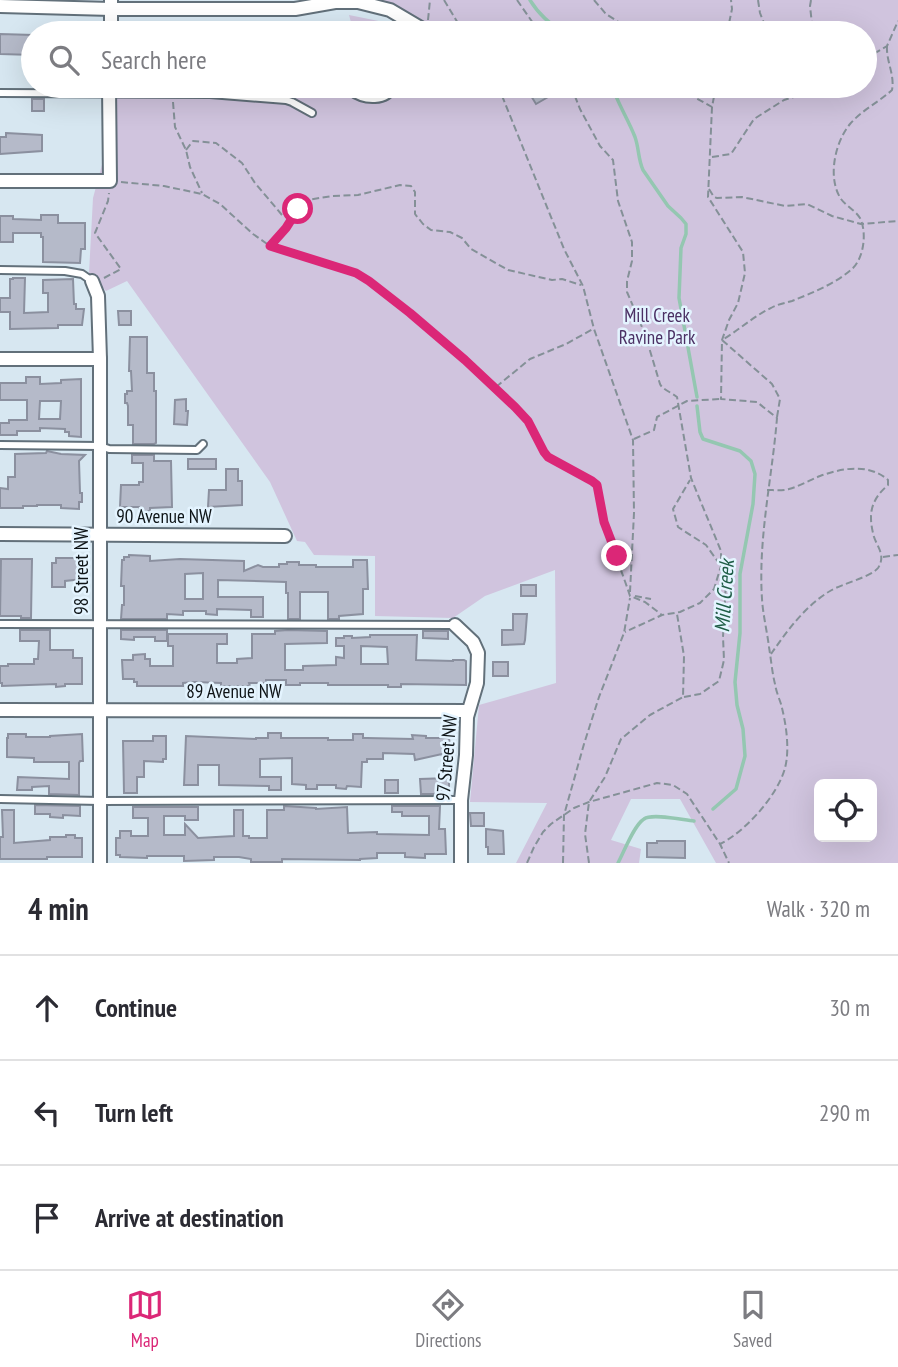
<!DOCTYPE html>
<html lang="en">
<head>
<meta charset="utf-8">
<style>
  :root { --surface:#fff; --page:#f7f7f7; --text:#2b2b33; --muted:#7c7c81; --line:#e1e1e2; --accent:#db2777 }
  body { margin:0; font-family:"PT Sans Narrow",sans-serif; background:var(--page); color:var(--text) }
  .controls { position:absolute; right:21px; bottom:21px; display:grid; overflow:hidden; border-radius:10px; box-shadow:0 7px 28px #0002 }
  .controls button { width:63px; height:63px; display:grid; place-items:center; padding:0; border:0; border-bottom:2px solid var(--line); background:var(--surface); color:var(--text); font:35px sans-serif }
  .stop { position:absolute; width:21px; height:21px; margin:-16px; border:5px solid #db2777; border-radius:50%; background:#fff }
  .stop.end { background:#db2777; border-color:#fff; box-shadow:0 2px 7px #0008 }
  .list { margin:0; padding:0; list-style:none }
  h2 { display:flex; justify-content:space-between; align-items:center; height:91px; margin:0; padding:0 28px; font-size:30px }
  h2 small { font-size:23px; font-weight:400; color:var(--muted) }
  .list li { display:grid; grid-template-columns:46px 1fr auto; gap:21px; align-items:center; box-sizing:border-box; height:105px; padding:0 28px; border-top:2px solid var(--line) }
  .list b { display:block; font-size:26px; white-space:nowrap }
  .list em { font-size:23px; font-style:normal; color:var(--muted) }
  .icon { flex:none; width:38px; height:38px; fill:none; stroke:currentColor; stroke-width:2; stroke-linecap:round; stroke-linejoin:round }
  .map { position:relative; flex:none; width:898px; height:863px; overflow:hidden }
  .search { position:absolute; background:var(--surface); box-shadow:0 7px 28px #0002; left:21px; right:21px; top:21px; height:77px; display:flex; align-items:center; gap:18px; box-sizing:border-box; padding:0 24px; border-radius:38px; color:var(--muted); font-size:26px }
  .sheet { height:406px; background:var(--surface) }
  nav { display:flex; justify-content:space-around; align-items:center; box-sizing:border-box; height:98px; border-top:2px solid var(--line); background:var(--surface); font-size:19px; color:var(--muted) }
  nav a { display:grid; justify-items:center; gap:4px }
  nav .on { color:var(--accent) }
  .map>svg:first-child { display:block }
  .green { fill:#d0c4de; fill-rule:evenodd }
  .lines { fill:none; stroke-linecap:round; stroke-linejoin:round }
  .stream { stroke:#94c7b1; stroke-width:3.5 }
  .building { fill:#b5bac9; stroke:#8b909f; stroke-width:2; fill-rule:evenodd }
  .lane-casing { stroke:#62707a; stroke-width:10 }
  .street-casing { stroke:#62707a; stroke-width:16 }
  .path { stroke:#849097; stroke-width:2; stroke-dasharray:7 3.5; stroke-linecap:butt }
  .lane { stroke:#fff; stroke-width:6 }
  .street { stroke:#fff; stroke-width:12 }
  .route { stroke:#db2777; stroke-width:9 }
  .labels { text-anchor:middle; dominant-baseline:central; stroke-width:5; stroke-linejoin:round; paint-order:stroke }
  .park-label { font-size:19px; fill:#4b3064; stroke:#e4f4ff }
  .street-label { font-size:19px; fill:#0d1316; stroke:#e4f4ff }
  .water-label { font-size:21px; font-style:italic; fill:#1f5d47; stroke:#e4f4ff }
</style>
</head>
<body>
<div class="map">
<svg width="898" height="863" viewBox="0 0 898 863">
  <rect width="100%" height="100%" fill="#d7e7f1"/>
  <!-- green -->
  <path class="green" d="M 335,0 L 898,0 L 898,863 L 716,863 L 680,799 L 631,799 L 611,840 L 641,849 L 639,863 L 516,863 L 547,803 L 470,802 L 479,705 L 556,683 L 555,570 L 485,596 L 453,618 L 375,616 L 375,556 L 314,555 L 305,542 L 297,541 L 270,482 L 127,281 L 106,291 L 89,273 L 93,198 L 103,161 L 111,86 L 865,86 L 865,33 L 354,33 L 349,15 L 418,29 L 390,10 ZM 819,784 L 872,784 L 872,837 L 819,837 Z"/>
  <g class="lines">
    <!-- stream -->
    <g class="stream">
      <path d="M 530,0 C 536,10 552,29 565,30 C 576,31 582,25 592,33"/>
      <path d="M 612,86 C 618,104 628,119 635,137 C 639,148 638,159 643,170 L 668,206 L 681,218 L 686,224 L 686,234 L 681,248 L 679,298 L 697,397"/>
      <path d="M 697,406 L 700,432 L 703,439 L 740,451 L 751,461 L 755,474 L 753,504 L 740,574 L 740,633 L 735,682 L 737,705 L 743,729 L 745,756 L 736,789 L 713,809"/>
      <path d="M 618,863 C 624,852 634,825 644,819 C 652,813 683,820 694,821"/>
    </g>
  </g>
  <!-- building -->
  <g class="building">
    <path d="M 0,34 L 33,35 L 33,55 L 0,54 Z"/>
    <path d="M 525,86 L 550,86 L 555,93 L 536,104 Z"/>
    <rect x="32" y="99" width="12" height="12"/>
    <path d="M 6,133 L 42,135 L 42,151 L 0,154 L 0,137 L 6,137 Z"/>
    <path d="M 41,215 L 58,215 L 58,223 L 85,223 L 85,249 L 81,249 L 80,263 L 43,262 L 43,237 L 41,237 L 41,233 L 13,233 L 13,242 L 0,242 L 0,216 L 13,216 L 13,219 L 41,220 Z"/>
    <path d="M 13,278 L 25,278 L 24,313 L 48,312 L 48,293 L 43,293 L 43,280 L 73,279 L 74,304 L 76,304 L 76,309 L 84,309 L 82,325 L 58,325 L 58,328 L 10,329 L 10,312 L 0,312 L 0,298 L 10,298 L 10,279 L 13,279 Z"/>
    <path d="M 118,311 L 131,311 L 131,325 L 119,325 Z"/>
    <path d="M 130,337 L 147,337 L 147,373 L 154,373 L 154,391 L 156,391 L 156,443 L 154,444 L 133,444 L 133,425 L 128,425 L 128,406 L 127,403 L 125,403 L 125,394 L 127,394 L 127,391 L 132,391 L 131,371 L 129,371 Z"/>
    <path d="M 26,377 L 40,377 L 40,384 L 61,383 L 61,380 L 81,379 L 81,437 L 69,436 L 69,432 L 65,432 L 65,429 L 40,428 L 40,431 L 17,431 L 17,435 L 0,435 L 0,423 L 9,423 L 9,420 L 27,420 L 27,400 L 0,400 L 0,383 L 26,383 ZM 40,401 L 61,401 L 60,419 L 39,419 Z"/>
    <path d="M 186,399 L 186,411 L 188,411 L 187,425 L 174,424 L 175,400 Z"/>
    <path d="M 47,451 L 61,454 L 85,455 L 79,461 L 80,493 L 82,493 L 82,502 L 79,502 L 79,509 L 61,508 L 61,505 L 37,505 L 37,506 L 23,506 L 23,508 L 0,508 L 0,488 L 8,489 L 8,477 L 15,477 L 15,454 L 46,453 Z"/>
    <path d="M 132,455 L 154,455 L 154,461 L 171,461 L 172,507 L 150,508 L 150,511 L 139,511 L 139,507 L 120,507 L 121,485 L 139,485 L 139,482 L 143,482 L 143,463 L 132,463 Z"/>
    <rect x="188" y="459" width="28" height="10"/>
    <path d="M 226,469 L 238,469 L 238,481 L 242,481 L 242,505 L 208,507 L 209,490 L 226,490 Z"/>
    <path d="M 129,555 L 150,556 L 150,561 L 180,559 L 244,561 L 244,571 L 258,565 L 263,567 L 279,567 L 279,564 L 287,564 L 287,562 L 299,562 L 299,565 L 316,565 L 316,567 L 353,567 L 353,560 L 367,560 L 368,589 L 363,589 L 363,614 L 339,616 L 339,619 L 328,619 L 328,592 L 300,592 L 300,619 L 288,619 L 288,593 L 286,593 L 286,582 L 218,580 L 218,597 L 263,597 L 263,617 L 251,617 L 251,610 L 217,609 L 217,615 L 206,614 L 206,611 L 183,611 L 183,615 L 167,614 L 167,619 L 121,619 L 122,605 L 124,605 L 124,586 L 121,586 L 122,560 L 124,560 L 124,557 L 129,557 ZM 203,573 L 203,599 L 185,599 L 185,574 Z"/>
    <path d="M 56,558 L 83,558 L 83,579 L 65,581 L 65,587 L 52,587 L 52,563 L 56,563 Z"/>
    <path d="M 1,559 L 32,559 L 31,618 L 21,618 L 21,616 L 0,616 Z"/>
    <rect x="521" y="585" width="15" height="11"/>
    <path d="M 513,614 L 527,614 L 525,640 L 524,644 L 502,645 L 502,630 L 513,630 Z"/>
    <path d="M 20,630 L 50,630 L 50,650 L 73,650 L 73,658 L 82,658 L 82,684 L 65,684 L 65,686 L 56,687 L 56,684 L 2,686 L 2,683 L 0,683 L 0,666 L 8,666 L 8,664 L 34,664 L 34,659 L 38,659 L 39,641 L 20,641 Z"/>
    <path d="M 121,630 L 167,630 L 167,641 L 155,641 L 155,637 L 134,637 L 134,640 L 121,639 Z"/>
    <path d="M 288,630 L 327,631 L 327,643 L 285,644 L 285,670 L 303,670 L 303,666 L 336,665 L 336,657 L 344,658 L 344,646 L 336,646 L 336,638 L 344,638 L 344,636 L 352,636 L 352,638 L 370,637 L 370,635 L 417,635 L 416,660 L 453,661 L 453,660 L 464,660 L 466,661 L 466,685 L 401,684 L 401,687 L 388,687 L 388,685 L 328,685 L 328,683 L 300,683 L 300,685 L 286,685 L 286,680 L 266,680 L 266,683 L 249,683 L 250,686 L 221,686 L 221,683 L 195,682 L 183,683 L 183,686 L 137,686 L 137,682 L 134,682 L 134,679 L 123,679 L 122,660 L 133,660 L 133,655 L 145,654 L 145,659 L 150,659 L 150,666 L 173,666 L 173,646 L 168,646 L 168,634 L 227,634 L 227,644 L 217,644 L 217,663 L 237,663 L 237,659 L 252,658 L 252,634 L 275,634 L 275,631 ZM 361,646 L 387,647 L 388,664 L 361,664 Z"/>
    <path d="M 423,631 L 448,631 L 448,639 L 423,638 Z"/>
    <rect x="493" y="662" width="15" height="14"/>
    <path d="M 268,733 L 281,733 L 281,738 L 328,738 L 328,740 L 353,740 L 353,734 L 363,734 L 363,738 L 367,738 L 413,739 L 412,735 L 426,736 L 426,738 L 449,738 L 451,756 L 442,756 L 442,754 L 415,760 L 414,754 L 383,753 L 383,759 L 367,759 L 367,762 L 362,762 L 361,787 L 347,786 L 346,789 L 336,788 L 336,785 L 317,785 L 317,789 L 306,789 L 306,785 L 292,784 L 292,758 L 260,759 L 260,777 L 281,777 L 281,790 L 269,790 L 269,786 L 219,785 L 219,765 L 198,765 L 198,785 L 184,785 L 186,736 L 256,739 L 256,738 L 268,738 Z"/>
    <path d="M 8,734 L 26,734 L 26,737 L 50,737 L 50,736 L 82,734 L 83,761 L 80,761 L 79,763 L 79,795 L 49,794 L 49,786 L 32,787 L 32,790 L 17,790 L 18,777 L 69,779 L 69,762 L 34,762 L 34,758 L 7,757 L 7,738 L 8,738 Z"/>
    <path d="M 153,736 L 166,736 L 166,759 L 163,759 L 163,762 L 144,761 L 144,777 L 137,777 L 137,793 L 124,793 L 123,741 L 153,741 Z"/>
    <path d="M 449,778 L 449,794 L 421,794 L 420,779 Z"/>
    <rect x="385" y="780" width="13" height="13"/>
    <path d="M 35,805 L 80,806 L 80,816 L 63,815 L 63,818 L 50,817 L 50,814 L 35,814 Z"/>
    <path d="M 284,806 L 316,808 L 316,809 L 347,807 L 348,833 L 377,832 L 377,834 L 429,835 L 429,816 L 402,816 L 402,812 L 392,812 L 392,806 L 440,806 L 439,829 L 445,829 L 446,854 L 425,854 L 425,858 L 405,857 L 405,853 L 377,853 L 377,858 L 360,859 L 360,860 L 282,859 L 282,862 L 251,862 L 251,859 L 239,857 L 214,857 L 214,860 L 184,861 L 184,856 L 147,856 L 147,858 L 120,857 L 120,855 L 116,855 L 116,838 L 120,838 L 120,831 L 131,831 L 131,836 L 148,836 L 148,818 L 133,818 L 133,807 L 198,807 L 198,820 L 185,820 L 185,816 L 164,816 L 164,835 L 185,835 L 185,824 L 198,838 L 234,836 L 234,810 L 243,810 L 243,836 L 249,836 L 249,838 L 267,838 L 267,810 L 284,810 Z"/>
    <path d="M 2,810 L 14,810 L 14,843 L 50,840 L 50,837 L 66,837 L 66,835 L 75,835 L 75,838 L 82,838 L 82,857 L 47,857 L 47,859 L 0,859 L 0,837 L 3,837 Z"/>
    <path d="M 470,813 L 484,813 L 484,826 L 471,826 Z"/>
    <path d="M 486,829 L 503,831 L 504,854 L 488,854 L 488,847 L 486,847 Z"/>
    <path d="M 657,841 L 685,841 L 685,858 L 647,857 L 647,843 L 657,843 Z"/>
  </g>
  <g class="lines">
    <!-- lane casing -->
    <g class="lane-casing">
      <g id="lane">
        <path d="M 350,91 C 364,102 387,103 395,86"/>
        <path d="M 0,93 L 210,94 L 286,100 L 292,102 L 312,113"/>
        <path d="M 0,270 L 65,271 L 82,274 L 92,281"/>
        <path d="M 0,445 L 100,446 L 109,449 L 197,450 L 203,444"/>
        <path d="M 0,624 L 455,625"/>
        <path d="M 0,799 L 100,801 L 461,800"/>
      </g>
    </g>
    <!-- street casing -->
    <g class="street-casing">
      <g id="street">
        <path d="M 0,6 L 111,9 L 295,9 L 335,2 L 358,2 L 390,10 L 429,33"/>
        <path d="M 111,33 L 111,0"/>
        <path d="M 0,181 L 110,181 L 109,86"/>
        <path d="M 92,281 L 98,296 L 100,359 L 100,863"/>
        <path d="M 0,359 L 100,359"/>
        <path d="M 0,534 L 285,536"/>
        <path d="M 455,625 L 473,642 L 478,653 L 477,683 L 467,717 L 466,755 L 461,800 L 461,863"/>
        <path d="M 0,710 L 468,711"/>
      </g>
    </g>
    <!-- path -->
    <g class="path">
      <path d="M 444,0 L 464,33"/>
      <path d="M 517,0 L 540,33"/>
      <path d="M 594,0 L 606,14 L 636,33"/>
      <path d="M 758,0 L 760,13 L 768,33"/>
      <path d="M 811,0 L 810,6 L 813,33"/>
      <path d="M 428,20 L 430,0"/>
      <path d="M 727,33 L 732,9 L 731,0"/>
      <path d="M 865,59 L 887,46 L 898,21"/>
      <path d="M 498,86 L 564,249 L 583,286 L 594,329 L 633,440 L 634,513 L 630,592"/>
      <path d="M 571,86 L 580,109 L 600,146 L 613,160 L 618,201 L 632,242 L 632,261 L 627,281 L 627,292 L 645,334 L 660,384 C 663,390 671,392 677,397 L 691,478 L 721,551 L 721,566 L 714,589 L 700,603 L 680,612 L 662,615 L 625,632"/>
      <path d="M 681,86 L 687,93 L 712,107"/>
      <path d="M 716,86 L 712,107 L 708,197 L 743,252 L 745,273 L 738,303 L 729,320 L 722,340 L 721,399 L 757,402 L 777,418 C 772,479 758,538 762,599 C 763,615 767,631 769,647 C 771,659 772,672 775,684 C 776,691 779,698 781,704 C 786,723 790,749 785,768 C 778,795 745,832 720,844"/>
      <path d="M 173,102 L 175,127 L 186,150 L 190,167 L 202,193"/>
      <path d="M 186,150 L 193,141 L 216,143 L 242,163 L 255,183 L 282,215 L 292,219 L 270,245"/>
      <path d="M 712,157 L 731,154 L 754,119 L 784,100 L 813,91 L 821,86"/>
      <path d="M 121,182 L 164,186 L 202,194 L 220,204 L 253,234 L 270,246 L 363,276 L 410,313 L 465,360 L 515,407 L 529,421 L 548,457 L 592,481 L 597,485 C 601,524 618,559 630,596 L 645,602 L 662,615"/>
      <path d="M 709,189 L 714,197 L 717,198 L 742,197 L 785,206 L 807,204 L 832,216 L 861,224 L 898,221"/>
      <path d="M 292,219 L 301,201 L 332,196 L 358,195 L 400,185 L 411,186 L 415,192 L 415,214 L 423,224 L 431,230 L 450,232 L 462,238 L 471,249 L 508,270 L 552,280 L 562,279 L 581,285"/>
      <path d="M 104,278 L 121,269 L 95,233 L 108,201 L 109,193"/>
      <path d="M 496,387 L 530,359 L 566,344 L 593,329"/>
      <path d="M 777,417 L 780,399 L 772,384 L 722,340 C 739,330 754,316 771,308 C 778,304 785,303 792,301 C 812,293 837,283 853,268 C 864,257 867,232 860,218 C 855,210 846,206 841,199 C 827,178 835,142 850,124 C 862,110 879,102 892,90 C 895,75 886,61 887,46"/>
      <path d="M 634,439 L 654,430 L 657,417 L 687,401 L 720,399"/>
      <path d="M 767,490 C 774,490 782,491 789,489 C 800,486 810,480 820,476 C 842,468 869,463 888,480 L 888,485 C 872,499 868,512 873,533 C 875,545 887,554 878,568 C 871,577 841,584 830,591 C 805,606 787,631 771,654"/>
      <path d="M 883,557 L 898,555"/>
      <path d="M 635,596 L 651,599"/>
      <path d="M 684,697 L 700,694 L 719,681 L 724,660 L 723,637 L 726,581 L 721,566 L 706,545 L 678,527 L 673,509 L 690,480"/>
      <path d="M 527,863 L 534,847 L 543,832 L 551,824 L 574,808 L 589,802 L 657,783 L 673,785 L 687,794 L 720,844 L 729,863"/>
      <path d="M 563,863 L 564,815 L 584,744 L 599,697 L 624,633 L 630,598"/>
      <path d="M 589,863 L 585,834 L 589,802 L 605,777 L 621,739 L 650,715 L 683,697 L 684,656 L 677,614"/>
    </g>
    <!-- lane -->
    <use href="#lane" class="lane"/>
    <!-- street -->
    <use href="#street" class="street"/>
  </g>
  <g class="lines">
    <!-- route -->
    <path class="route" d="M 298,209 L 286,228 L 270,246 L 356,273 L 369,281 L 410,313 L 465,360 L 515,407 L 528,421 L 544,452 L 548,457 L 592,481 L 597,485 L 604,522 L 617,556"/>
  </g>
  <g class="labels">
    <!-- park labels -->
    <g class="park-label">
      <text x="657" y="315">Mill Creek<tspan x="657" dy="22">Ravine Park</tspan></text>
    </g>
    <!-- street labels -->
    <g class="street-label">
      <text x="164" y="516">90 Avenue NW</text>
      <text transform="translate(81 571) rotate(-90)">98 Street NW</text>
      <text x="234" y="691">89 Avenue NW</text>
      <text transform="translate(446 758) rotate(-85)">97 Street NW</text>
    </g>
    <!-- water labels -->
    <g class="water-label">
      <text transform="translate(724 596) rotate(-86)">Mill Creek</text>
    </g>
  </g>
</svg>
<div class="controls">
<button><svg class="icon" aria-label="locate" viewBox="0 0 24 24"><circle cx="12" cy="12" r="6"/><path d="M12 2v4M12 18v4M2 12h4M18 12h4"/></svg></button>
</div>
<div class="stop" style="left:298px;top:209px"></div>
<div class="stop end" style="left:617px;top:556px"></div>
<div class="search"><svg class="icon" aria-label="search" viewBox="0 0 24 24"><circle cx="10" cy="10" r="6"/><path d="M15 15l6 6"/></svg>Search here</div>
</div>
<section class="sheet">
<h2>4 min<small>Walk · 320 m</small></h2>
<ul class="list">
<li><svg class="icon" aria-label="ahead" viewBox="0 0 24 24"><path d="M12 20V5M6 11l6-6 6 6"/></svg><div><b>Continue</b></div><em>30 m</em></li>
<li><svg class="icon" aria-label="left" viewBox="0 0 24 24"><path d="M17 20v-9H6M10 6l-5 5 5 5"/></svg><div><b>Turn left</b></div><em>290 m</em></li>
<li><svg class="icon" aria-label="arrive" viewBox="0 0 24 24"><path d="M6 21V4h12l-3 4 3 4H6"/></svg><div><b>Arrive at destination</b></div></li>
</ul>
</section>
<nav>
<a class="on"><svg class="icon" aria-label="map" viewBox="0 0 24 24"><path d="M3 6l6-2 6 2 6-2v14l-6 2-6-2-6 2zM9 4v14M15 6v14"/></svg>Map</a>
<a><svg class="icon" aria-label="directions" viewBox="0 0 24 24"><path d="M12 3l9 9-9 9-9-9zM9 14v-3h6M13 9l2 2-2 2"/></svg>Directions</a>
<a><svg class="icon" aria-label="saved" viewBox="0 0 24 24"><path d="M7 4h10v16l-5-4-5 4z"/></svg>Saved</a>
</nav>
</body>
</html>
